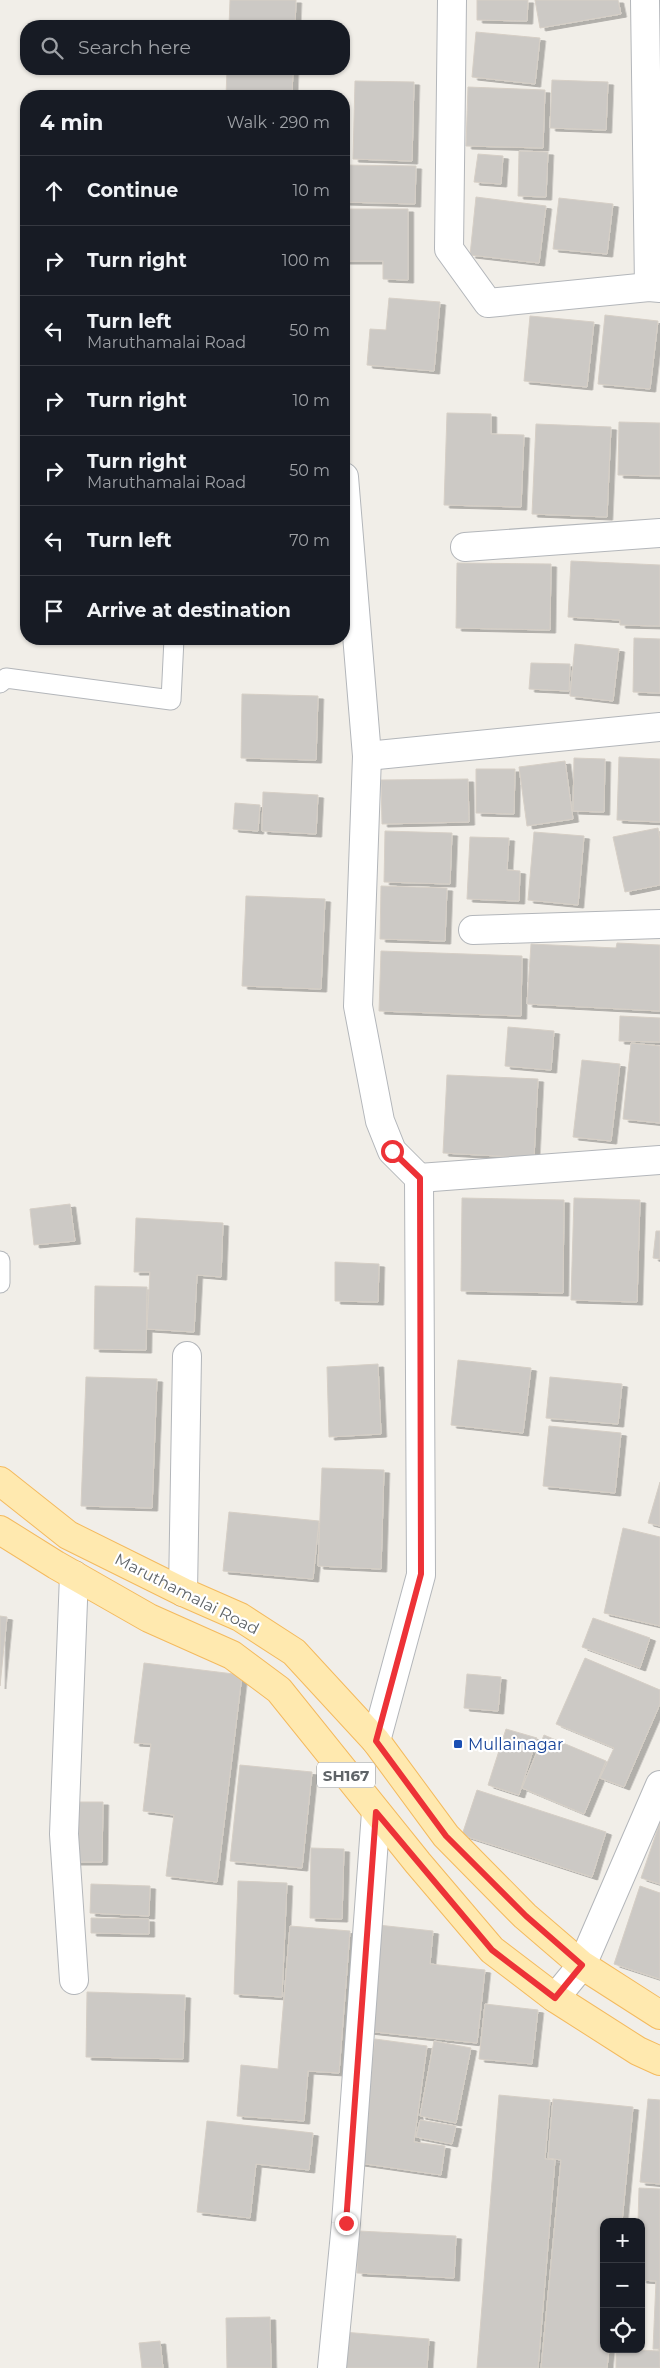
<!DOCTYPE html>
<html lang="en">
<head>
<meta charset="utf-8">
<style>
  :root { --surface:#171b24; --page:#20242c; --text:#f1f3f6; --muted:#9ea1a6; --line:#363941 }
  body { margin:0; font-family:Montserrat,sans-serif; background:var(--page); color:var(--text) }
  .controls { position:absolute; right:15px; bottom:15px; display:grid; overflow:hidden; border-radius:10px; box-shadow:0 1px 4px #0004 }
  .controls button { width:45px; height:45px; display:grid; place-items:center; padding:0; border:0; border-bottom:1px solid var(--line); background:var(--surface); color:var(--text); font:25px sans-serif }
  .stop { position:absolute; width:15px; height:15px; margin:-11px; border:4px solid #ed3237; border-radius:50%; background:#fff }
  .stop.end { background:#ed3237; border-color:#fff; box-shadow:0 1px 5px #0008 }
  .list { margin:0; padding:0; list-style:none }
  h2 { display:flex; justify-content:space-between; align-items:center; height:65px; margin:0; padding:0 20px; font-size:21px }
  h2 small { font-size:16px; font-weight:400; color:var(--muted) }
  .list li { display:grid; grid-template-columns:32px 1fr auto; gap:15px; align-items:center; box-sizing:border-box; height:70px; padding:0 20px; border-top:1px solid var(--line) }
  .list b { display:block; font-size:19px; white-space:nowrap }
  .list p { margin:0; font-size:16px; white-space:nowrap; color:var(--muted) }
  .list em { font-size:16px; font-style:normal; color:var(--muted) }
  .icon { flex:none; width:28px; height:28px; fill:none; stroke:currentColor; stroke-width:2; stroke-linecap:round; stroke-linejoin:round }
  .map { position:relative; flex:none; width:660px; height:2368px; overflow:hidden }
  .search { position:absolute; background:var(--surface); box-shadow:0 1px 4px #0004; left:20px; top:20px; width:330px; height:55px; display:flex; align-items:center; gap:12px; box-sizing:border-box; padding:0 18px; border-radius:20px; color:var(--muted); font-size:19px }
  .panel { position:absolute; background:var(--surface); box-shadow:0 1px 4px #0004; left:20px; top:90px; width:330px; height:555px; border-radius:20px }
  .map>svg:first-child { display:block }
  .building { fill:#ccc9c5; stroke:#d6cfc6; filter:url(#shadow) }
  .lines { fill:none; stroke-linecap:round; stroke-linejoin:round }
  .service-casing { stroke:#b3b6ba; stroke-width:21 }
  .minor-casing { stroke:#b3b6ba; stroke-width:30 }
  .primary-casing { stroke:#f4ba5e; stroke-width:30 }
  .service { stroke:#fff; stroke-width:19 }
  .minor { stroke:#fff; stroke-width:28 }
  .primary { stroke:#ffe9af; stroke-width:28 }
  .route { stroke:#ed3237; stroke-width:6 }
  .transit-dot { fill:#1a4fb4; stroke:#fff; stroke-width:2 }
  .labels { text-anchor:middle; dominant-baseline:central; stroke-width:4.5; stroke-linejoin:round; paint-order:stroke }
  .shield { fill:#fff; stroke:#8f9295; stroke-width:1 }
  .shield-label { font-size:15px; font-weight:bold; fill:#5f6468 }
  .street-label { font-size:16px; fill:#5f6468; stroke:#fff }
  .transit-label { font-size:16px; fill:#164399; stroke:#fff; text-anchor:start }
</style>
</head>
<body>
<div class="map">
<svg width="660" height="2368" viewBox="0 0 660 2368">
  <defs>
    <filter id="shadow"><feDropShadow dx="5.5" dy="3" stdDeviation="0" flood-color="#0004"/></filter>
  </defs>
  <rect width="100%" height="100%" fill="#f1eee8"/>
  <!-- building -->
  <g class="building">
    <path d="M 230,0 L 296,0 L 295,26 L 229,26 Z"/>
    <path d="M 477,0 L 528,0 L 527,21 L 477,20 Z"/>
    <path d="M 535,0 L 618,0 L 621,14 L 540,28 Z"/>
    <path d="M 658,26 L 660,26 L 660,67 L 656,67 Z"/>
    <path d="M 476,32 L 540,38 L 535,84 L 472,77 Z"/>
    <path d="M 227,69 L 293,69 L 292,96 L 297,96 L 226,96 Z"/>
    <path d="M 552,80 L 608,82 L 606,130 L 550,128 Z"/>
    <path d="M 355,81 L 414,82 L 412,161 L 353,159 Z"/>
    <path d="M 468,87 L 545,90 L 543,148 L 466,146 Z"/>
    <path d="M 519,151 L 548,152 L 546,197 L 518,196 Z"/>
    <path d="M 478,154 L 503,156 L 501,184 L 474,182 Z"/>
    <path d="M 344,165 L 416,166 L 415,204 L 344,202 Z"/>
    <path d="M 476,197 L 546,206 L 539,263 L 470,255 Z"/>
    <path d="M 559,198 L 613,204 L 607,254 L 553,249 Z"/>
    <path d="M 344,209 L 408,209 L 408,280 L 383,279 L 383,261 L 344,261 Z"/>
    <path d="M 389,298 L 440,302 L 434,371 L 367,365 L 370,329 L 386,330 Z"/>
    <path d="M 605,315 L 658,321 L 650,389 L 598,384 Z"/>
    <path d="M 530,316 L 594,322 L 587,387 L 524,381 Z"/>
    <path d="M 447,413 L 491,414 L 491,434 L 524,435 L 521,507 L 444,505 Z"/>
    <path d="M 619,422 L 660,423 L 660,476 L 618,475 Z"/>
    <path d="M 536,424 L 611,427 L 607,517 L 532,514 Z"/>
    <path d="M 571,561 L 660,565 L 660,626 L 620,625 L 620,620 L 568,617 Z"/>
    <path d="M 457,563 L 551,564 L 550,630 L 456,628 Z"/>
    <path d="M 634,638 L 660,639 L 660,693 L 633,692 Z"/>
    <path d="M 575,644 L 619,649 L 613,701 L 570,696 Z"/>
    <path d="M 531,663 L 570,664 L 569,691 L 529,689 Z"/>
    <path d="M 242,694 L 318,696 L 316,760 L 241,758 Z"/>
    <path d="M 619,757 L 660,759 L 660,822 L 617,820 Z"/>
    <path d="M 574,758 L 605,759 L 604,812 L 573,811 Z"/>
    <path d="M 565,761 L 573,819 L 527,826 L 519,767 Z"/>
    <path d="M 476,769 L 515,769 L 514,814 L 476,813 Z"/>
    <path d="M 468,779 L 469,822 L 382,824 L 381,780 Z"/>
    <path d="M 263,792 L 318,795 L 316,834 L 262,831 Z"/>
    <path d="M 235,803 L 260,805 L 258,831 L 233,829 Z"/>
    <path d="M 658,828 L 660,840 L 660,885 L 625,892 L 613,837 Z"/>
    <path d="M 385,831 L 452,833 L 450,884 L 384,882 Z"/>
    <path d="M 534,832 L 584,836 L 578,905 L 528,900 Z"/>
    <path d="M 470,837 L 509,838 L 507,870 L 520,871 L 519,901 L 467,899 Z"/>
    <path d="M 381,886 L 447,888 L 445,941 L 380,939 Z"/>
    <path d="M 246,896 L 325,899 L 321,989 L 242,986 Z"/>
    <path d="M 617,943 L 660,945 L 660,1011 L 527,1004 L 531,944 L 616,948 Z"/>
    <path d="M 381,951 L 522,956 L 521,1016 L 379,1011 Z"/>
    <path d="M 620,1016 L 660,1018 L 660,1042 L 619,1041 Z"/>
    <path d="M 508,1027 L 554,1031 L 551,1070 L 505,1066 Z"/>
    <path d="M 631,1043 L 660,1046 L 660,1123 L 623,1119 Z"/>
    <path d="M 582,1060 L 620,1064 L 611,1141 L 573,1137 Z"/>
    <path d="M 447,1075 L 538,1079 L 534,1158 L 443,1153 Z"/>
    <path d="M 462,1198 L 564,1200 L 563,1293 L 461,1291 Z"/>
    <path d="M 574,1198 L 640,1200 L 637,1302 L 571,1300 Z"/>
    <path d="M 70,1204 L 75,1241 L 34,1245 L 30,1209 Z"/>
    <path d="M 136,1218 L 223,1223 L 221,1277 L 197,1275 L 194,1332 L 147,1329 L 150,1272 L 134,1272 Z"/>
    <path d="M 656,1231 L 660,1231 L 660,1259 L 653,1258 Z"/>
    <path d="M 335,1262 L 379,1264 L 378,1302 L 335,1301 Z"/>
    <path d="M 95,1286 L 147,1287 L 146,1350 L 94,1349 Z"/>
    <path d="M 458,1360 L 531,1368 L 523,1433 L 451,1425 Z"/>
    <path d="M 378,1364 L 381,1434 L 329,1437 L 327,1367 Z"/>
    <path d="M 86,1377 L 157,1379 L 152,1508 L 81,1506 Z"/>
    <path d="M 550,1377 L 622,1384 L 618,1424 L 546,1418 Z"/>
    <path d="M 549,1426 L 621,1433 L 615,1493 L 543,1486 Z"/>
    <path d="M 322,1468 L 384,1470 L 381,1569 L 318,1566 Z"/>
    <path d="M 660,1482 L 660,1526 L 648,1523 Z"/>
    <path d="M 229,1512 L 319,1521 L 313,1579 L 223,1571 Z"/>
    <path d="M 623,1528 L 660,1537 L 660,1626 L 604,1613 Z"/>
    <path d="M 0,1616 L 7,1617 L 0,1686 Z"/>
    <path d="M 593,1618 L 650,1638 L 640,1668 L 582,1647 Z"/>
    <path d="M 585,1658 L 660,1690 L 660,1704 L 624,1787 L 600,1778 L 614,1748 L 556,1724 Z"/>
    <path d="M 144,1663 L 242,1675 L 217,1882 L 166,1876 L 174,1815 L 143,1811 L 151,1744 L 134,1743 Z"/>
    <path d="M 467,1674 L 501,1677 L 498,1711 L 464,1708 Z"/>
    <path d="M 506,1729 L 537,1738 L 519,1795 L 488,1785 Z"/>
    <path d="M 544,1735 L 606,1761 L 584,1814 L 522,1788 Z"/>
    <path d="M 240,1765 L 312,1772 L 302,1868 L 230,1861 Z"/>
    <path d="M 477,1790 L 606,1832 L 592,1877 L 462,1835 Z"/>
    <path d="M 75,1802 L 103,1802 L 102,1862 L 74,1862 Z"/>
    <path d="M 660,1822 L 660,1884 L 641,1878 Z"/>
    <path d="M 311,1848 L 344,1849 L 342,1919 L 310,1918 Z"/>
    <path d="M 238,1881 L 287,1883 L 282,1997 L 234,1994 Z"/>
    <path d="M 91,1884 L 150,1886 L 149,1916 L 90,1913 Z"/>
    <path d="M 640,1886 L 660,1893 L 660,1979 L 614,1964 Z"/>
    <path d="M 91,1918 L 149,1919 L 149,1934 L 91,1933 Z"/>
    <path d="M 378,1925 L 433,1931 L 430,1964 L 485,1970 L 477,2043 L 366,2031 Z"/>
    <path d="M 290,1926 L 350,1931 L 339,2073 L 308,2071 L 304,2121 L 237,2116 L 241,2065 L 278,2069 Z"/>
    <path d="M 87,1992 L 185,1995 L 183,2059 L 86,2057 Z"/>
    <path d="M 485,2004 L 538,2010 L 532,2064 L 479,2059 Z"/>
    <path d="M 375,2039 L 427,2046 L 414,2142 L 445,2146 L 441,2175 L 359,2163 Z"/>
    <path d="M 434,2041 L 471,2048 L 456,2123 L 420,2116 Z"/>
    <path d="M 499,2095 L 550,2100 L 545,2159 L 555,2160 L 538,2368 L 477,2368 Z"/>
    <path d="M 553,2099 L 633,2107 L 622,2222 L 604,2222 L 604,2349 L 609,2349 L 607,2368 L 541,2368 L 561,2160 L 548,2158 Z"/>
    <path d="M 648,2099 L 660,2100 L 660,2184 L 640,2182 Z"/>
    <path d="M 420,2120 L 456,2126 L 452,2144 L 416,2137 Z"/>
    <path d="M 207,2121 L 313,2133 L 309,2170 L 256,2164 L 250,2218 L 197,2212 Z"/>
    <path d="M 639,2188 L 660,2189 L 660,2349 L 653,2349 L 656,2281 L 641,2280 L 641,2222 L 638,2222 Z"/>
    <path d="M 359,2231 L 456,2236 L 454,2278 L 357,2273 Z"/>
    <path d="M 270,2317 L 271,2368 L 227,2368 L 226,2318 Z"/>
    <path d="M 343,2332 L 429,2339 L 427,2368 L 340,2368 Z"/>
    <path d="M 160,2341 L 163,2368 L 142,2368 L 139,2343 Z"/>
    <path d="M 616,2349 L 660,2351 L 660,2368 L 616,2368 Z"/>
  </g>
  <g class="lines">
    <!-- service casing -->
    <g class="service-casing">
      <g id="service">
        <path d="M 0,683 L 6,678 L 171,700 L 174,639"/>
        <path d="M 0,1261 L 0,1283"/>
      </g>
    </g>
    <!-- minor casing -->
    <g class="minor-casing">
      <g id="minor">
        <path d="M 452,0 L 449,249 L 488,303 L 649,287"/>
        <path d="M 645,0 L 649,287 L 660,288"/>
        <path d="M 344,477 L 367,756 L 358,1006 L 380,1121 L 392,1151 L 419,1178 L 660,1160"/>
        <path d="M 465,547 L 660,533"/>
        <path d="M 367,756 L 660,727"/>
        <path d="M 473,930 L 660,924"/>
        <path d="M 183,1592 L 187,1356"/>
        <path d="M 376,1741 L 421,1575 L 419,1178"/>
        <path d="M 74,1980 L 64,1834 L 74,1575"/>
        <path d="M 555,1998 L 582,1965 L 660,1785"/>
        <path d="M 332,2368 L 346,2223 L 376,1812"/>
      </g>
    </g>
    <!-- primary casing -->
    <g class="primary-casing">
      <g id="primary">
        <path d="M 0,1481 L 68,1535 L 183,1592 L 240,1617 L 294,1652 L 376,1741 L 446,1836 L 525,1916 L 582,1965 L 660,2015"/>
        <path d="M 0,1530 L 56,1565 L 149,1618 L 232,1655 L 279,1690 L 418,1863 L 492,1950 L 555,1998 L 638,2051 L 660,2061"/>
      </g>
    </g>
    <!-- service -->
    <use href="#service" class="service"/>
    <!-- minor -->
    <use href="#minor" class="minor"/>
    <!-- primary -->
    <use href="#primary" class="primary"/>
  </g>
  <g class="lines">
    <!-- route -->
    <path class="route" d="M 346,2223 L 376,1812 L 492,1950 L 555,1998 L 582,1965 L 526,1916 L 446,1836 L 376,1741 L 421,1574 L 420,1178 L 392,1151"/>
  </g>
  <!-- markers -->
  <rect class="transit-dot" x="453" y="1739" width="10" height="10" rx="2.5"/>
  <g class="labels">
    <!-- shield labels -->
    <rect class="shield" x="317" y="1762.5" width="58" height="25" rx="4"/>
    <g class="shield-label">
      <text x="346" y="1775">SH167</text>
    </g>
    <!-- street labels -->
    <g class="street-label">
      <text transform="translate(187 1594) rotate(27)">Maruthamalai Road</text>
    </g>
    <!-- transit labels -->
    <g class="transit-label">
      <text x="468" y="1744">Mullainagar</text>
    </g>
  </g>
</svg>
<div class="controls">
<button>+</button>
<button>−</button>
<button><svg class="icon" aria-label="locate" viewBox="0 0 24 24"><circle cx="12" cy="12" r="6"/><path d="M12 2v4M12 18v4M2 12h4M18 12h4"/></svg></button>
</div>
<div class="stop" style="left:392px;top:1151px"></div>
<div class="stop end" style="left:346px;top:2223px"></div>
<div class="search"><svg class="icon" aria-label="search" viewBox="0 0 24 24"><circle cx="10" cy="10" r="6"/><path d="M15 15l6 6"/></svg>Search here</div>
<section class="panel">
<h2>4 min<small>Walk · 290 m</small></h2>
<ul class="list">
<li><svg class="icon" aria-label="ahead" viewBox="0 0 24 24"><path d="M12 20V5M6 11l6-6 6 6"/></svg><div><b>Continue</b></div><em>10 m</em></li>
<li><svg class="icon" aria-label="right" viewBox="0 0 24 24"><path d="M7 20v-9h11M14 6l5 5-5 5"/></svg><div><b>Turn right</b></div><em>100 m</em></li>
<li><svg class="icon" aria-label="left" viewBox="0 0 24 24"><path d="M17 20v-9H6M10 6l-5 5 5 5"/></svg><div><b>Turn left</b><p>Maruthamalai Road</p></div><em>50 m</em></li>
<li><svg class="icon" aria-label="right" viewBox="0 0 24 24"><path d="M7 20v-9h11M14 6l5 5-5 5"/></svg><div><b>Turn right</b></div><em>10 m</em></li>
<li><svg class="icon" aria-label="right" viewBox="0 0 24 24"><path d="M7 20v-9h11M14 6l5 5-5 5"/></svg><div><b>Turn right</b><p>Maruthamalai Road</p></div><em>50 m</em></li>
<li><svg class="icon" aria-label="left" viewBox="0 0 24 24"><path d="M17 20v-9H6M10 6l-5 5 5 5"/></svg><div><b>Turn left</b></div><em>70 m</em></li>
<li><svg class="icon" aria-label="arrive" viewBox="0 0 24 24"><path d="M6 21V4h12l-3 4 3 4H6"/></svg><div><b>Arrive at destination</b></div></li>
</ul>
</section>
</div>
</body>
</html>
